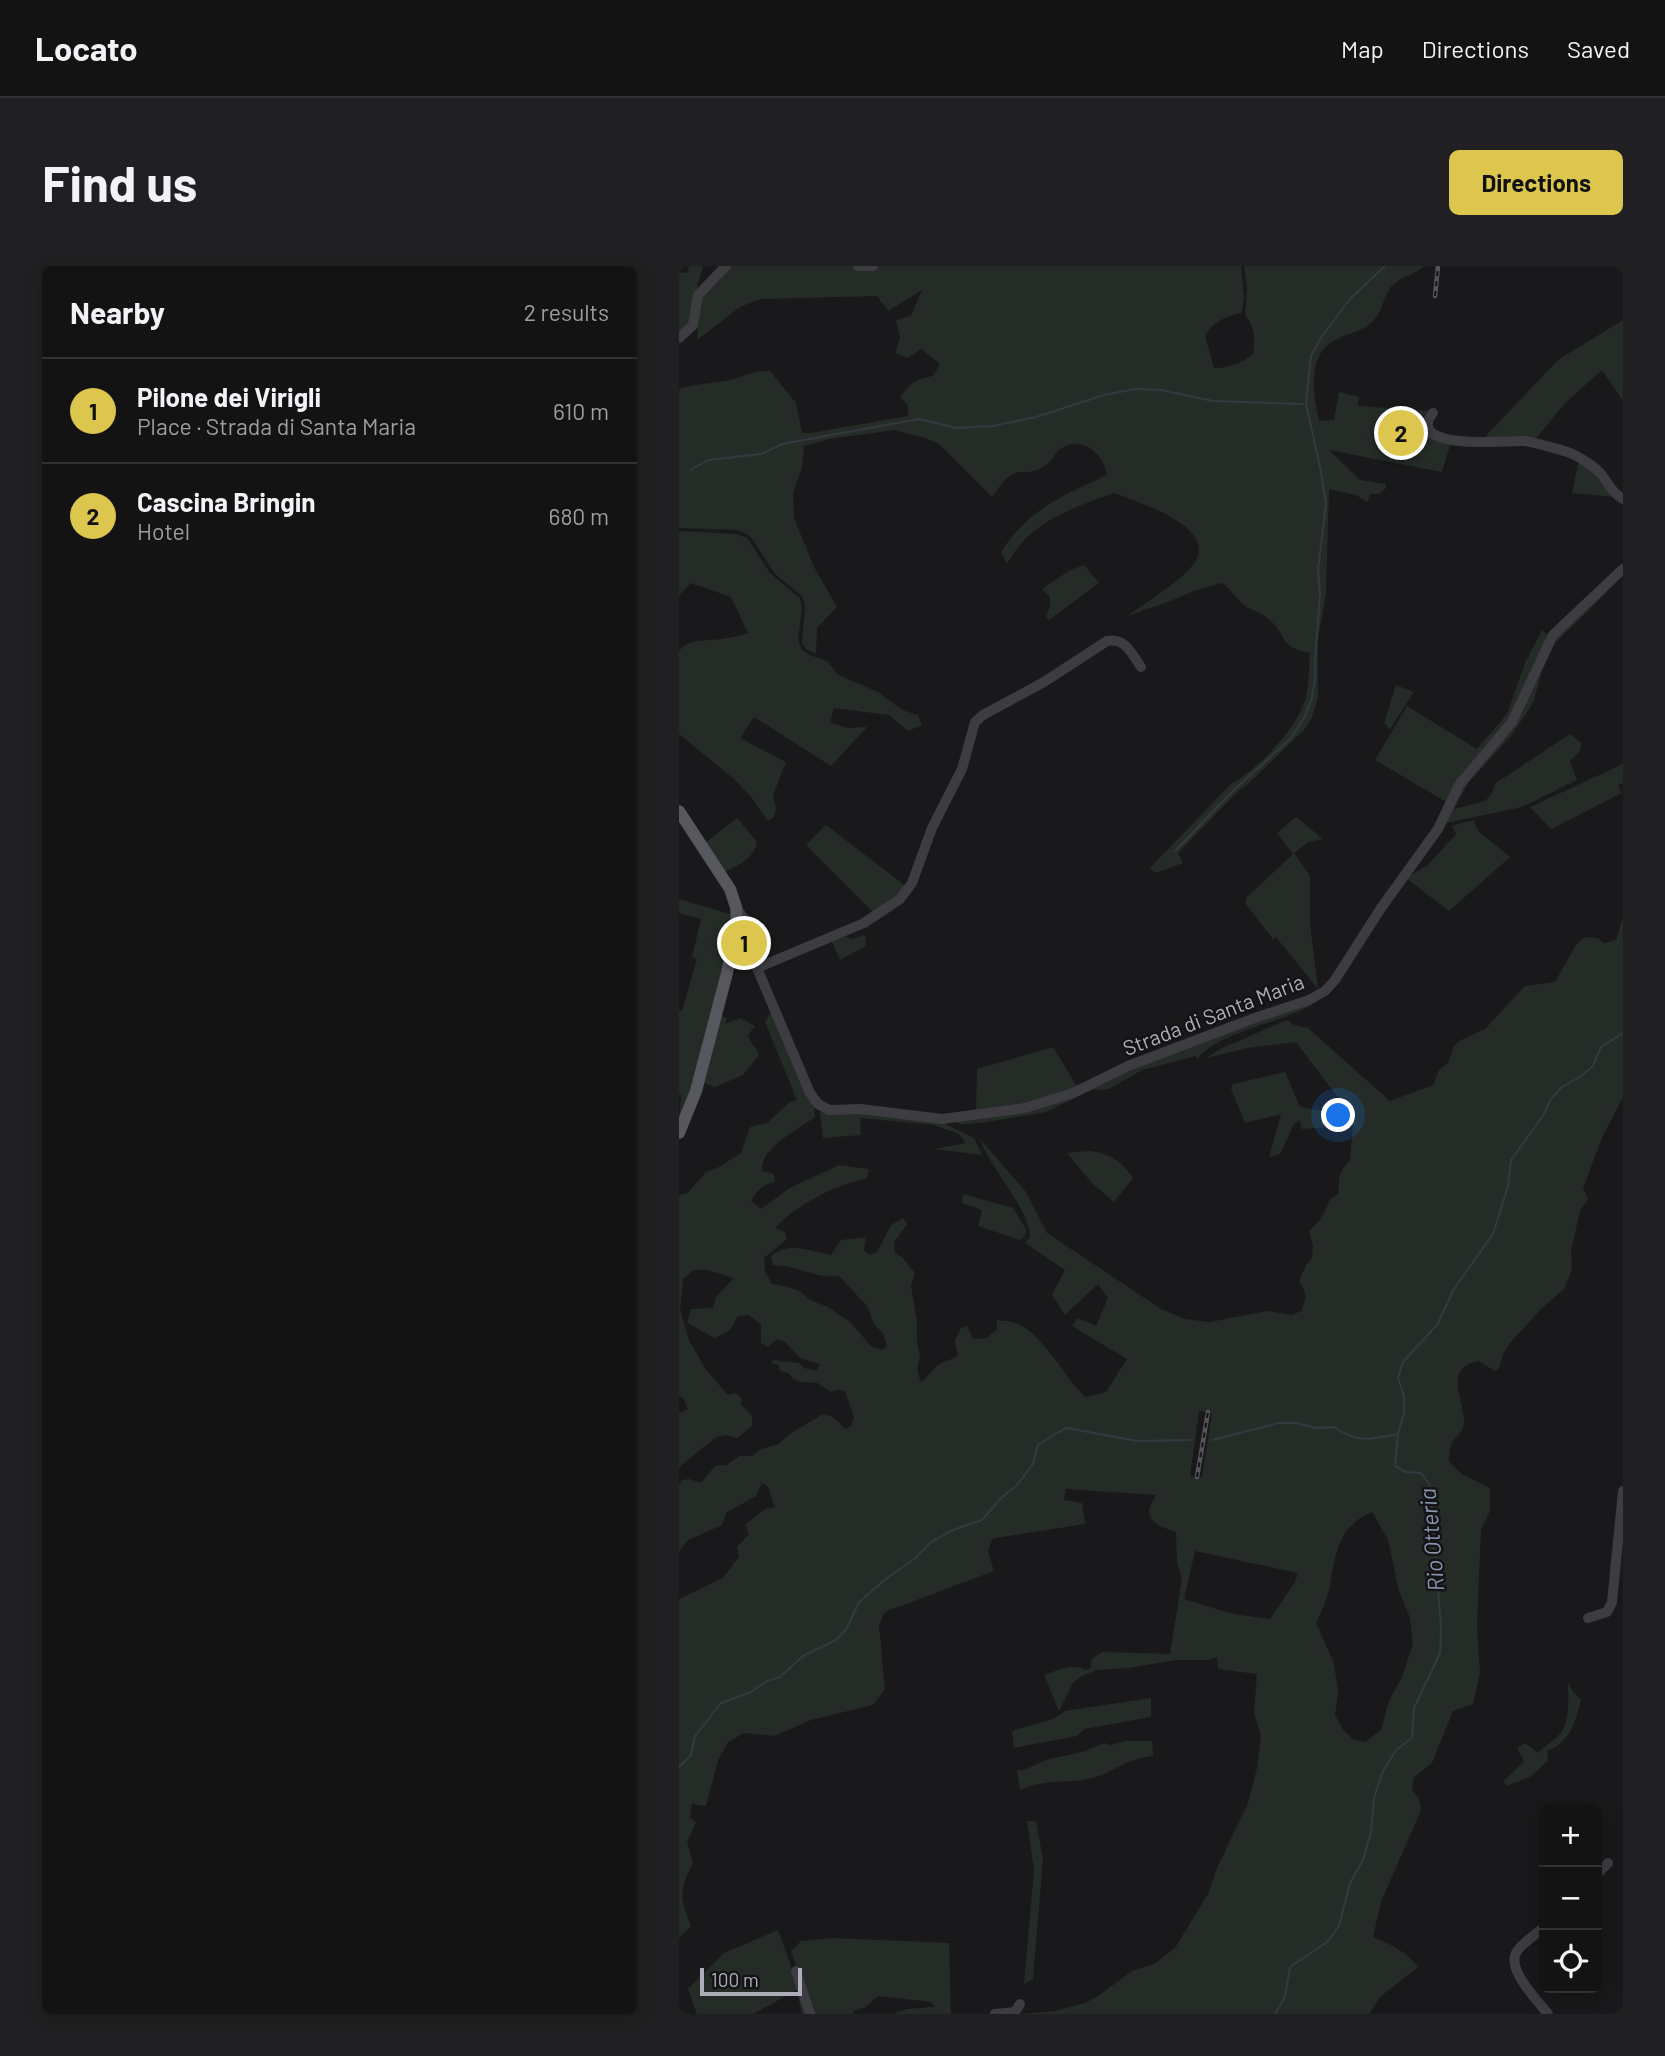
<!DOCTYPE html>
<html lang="en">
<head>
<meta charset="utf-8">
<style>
  :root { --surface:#131314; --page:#202022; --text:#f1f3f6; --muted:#9d9ea0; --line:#323234; --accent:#ddc64e }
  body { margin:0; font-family:Barlow,sans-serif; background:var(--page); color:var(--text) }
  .controls { position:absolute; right:21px; bottom:21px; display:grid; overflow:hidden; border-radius:10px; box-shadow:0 4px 18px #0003 }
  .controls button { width:63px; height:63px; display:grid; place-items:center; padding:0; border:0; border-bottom:2px solid var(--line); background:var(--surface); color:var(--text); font:35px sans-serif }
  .scale { position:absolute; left:21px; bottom:18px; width:102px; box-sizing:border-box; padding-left:7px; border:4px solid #adaeb9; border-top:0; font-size:19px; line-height:24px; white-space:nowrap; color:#adaeb9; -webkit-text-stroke:5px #141416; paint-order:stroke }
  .you { position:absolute; left:660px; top:850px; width:24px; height:24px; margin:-18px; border:5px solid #fff; border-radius:50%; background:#1a73e8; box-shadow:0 0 0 10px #1a73e833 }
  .badge { display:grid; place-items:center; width:46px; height:46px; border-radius:50%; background:var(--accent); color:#111; font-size:23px; font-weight:700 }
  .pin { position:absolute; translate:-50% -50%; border:4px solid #fff; box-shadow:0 2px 7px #0006 }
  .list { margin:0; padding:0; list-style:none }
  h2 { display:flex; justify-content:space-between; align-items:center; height:91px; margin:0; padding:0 28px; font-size:30px }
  h2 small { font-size:23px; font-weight:400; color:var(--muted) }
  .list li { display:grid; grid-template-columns:46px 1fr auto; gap:21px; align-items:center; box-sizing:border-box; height:105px; padding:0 28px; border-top:2px solid var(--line) }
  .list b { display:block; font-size:26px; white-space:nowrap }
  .list p { margin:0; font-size:23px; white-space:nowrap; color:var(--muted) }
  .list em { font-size:23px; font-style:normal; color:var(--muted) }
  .icon { flex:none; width:38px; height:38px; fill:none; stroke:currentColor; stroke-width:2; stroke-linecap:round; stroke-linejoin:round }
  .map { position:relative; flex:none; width:944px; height:1748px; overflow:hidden; border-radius:10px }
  header { display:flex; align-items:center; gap:42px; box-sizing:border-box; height:98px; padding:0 35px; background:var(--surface); border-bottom:2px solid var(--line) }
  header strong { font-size:33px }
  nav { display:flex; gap:38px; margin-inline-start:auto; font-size:24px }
  .intro { display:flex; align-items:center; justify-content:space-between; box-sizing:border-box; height:168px; padding:0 42px }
  h1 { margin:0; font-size:49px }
  .button { padding:18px 32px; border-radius:10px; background:var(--accent); color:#111; font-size:24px; font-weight:700 }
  main { display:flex; gap:42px; padding:0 42px }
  aside { flex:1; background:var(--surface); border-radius:10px; box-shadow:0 4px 18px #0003 }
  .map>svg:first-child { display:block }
  .green { fill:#252c27; fill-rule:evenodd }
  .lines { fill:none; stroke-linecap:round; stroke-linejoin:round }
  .stream { stroke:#343941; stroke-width:2 }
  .minor { stroke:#3c3c41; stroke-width:10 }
  .major { stroke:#57575e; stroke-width:12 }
  .rail-casing { stroke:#54545a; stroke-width:4.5 }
  .rail { stroke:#141416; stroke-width:2; stroke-dasharray:5; stroke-linecap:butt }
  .labels { text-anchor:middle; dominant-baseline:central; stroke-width:5; stroke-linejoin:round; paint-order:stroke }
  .street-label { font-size:21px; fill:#adaeb9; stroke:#141416 }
  .water-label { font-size:23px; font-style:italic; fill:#8896af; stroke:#141416 }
</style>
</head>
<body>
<header>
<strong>Locato</strong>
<nav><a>Map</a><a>Directions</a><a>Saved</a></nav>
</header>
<div class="intro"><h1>Find us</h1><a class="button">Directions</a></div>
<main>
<aside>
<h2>Nearby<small>2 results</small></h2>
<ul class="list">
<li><span class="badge">1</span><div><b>Pilone dei Virigli</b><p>Place · Strada di Santa Maria</p></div><em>610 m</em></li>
<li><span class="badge">2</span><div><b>Cascina Bringin</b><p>Hotel</p></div><em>680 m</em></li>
</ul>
</aside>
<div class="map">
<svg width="944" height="1748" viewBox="0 0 944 1748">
  <rect width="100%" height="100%" fill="#19191b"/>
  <!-- green -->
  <g class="green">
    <path d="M 10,0 L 24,0 L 16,29 L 11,58 L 0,69 L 0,6 L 8,7 Z"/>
    <path d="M 50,0 L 173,0 L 180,3 L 203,0 L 562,0 L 565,30 L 563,47 C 549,49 533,56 526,70 L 535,102 C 551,102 561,98 574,88 C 576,72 577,63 566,49 L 568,24 L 565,0 L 745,0 C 735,10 717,11 710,24 C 703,36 703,47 692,57 C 679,68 662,68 649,79 C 628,96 635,133 640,155 L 655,154 L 660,126 L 680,131 L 679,140 L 752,145 L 747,160 L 772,176 L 763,206 L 650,184 L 681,214 L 707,218 L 707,222 L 700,228 L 692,228 L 688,236 L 677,229 L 650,223 L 647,327 L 639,372 L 639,431 L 633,451 L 625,464 L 569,518 L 558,526 L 499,587 L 504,597 L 477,607 L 471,602 L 552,518 C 578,504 620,461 627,431 C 630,417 630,402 631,387 C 598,380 610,372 591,354 C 584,347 574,345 566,340 C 558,334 552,323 543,317 C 525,321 508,327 491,335 C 477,341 462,344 449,350 C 468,335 498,318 513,300 C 545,262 458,236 435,227 C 393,242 350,256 328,298 L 322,286 C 350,242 384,230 428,209 C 425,187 402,168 381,183 C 373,190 375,195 362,202 C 349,209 345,204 336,207 C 326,211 319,223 313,231 L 260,178 L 246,172 L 216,164 L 150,173 L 125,180 L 123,201 L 114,227 L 115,252 L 135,301 L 158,341 L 138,362 L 137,388 L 127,383 L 123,377 L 126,340 L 123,330 L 96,308 L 71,270 L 59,264 L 0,262 L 0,125 L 2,122 C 17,118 32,117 47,115 C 63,112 75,104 91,105 L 117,137 L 123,167 L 132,167 L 229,150 L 229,139 L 221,132 C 230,118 237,113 254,110 L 261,98 L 242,83 L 229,92 L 216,87 L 221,72 L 217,54 L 232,50 L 243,24 L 209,45 L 198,30 L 81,33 L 61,41 L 18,74 L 21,32 Z"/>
    <path d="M 944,54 L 944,135 L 923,104 L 887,136 L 855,175 L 803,174 L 879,94 Z"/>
    <path d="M 900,194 L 915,204 L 935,231 L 893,227 Z"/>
    <path d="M 0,265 L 58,268 L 68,272 L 91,307 L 121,332 L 123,342 L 119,374 L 123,384 L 131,389 L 148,395 L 159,409 L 199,426 L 223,444 L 239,449 L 243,459 L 229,465 L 210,449 L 155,442 L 151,457 L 170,462 L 188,461 L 152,500 L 75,451 L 61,472 L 107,496 L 94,529 L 97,543 L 95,551 L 89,555 L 72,531 L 55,513 L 0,468 L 0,385 C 13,371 24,376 42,373 C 51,372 61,370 69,367 L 52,331 L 12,317 L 0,329 Z"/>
    <path d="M 405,299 L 420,317 L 370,354 L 367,350 L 371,341 L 371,331 L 363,323 L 391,304 Z"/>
    <path d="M 927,325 L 928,326 L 877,376 L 876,374 L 863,404 L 855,434 L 850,443 L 832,470 L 789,517 L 775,543 L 806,535 L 812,529 L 817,517 L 891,468 L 902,477 L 901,485 L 891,495 L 898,514 L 843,541 L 767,557 L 767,551 L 776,529 L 825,471 L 876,369 Z"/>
    <path d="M 863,364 L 870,370 L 842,436 L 769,537 L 696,494 L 728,440 L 798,483 L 828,448 L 846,397 Z"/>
    <path d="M 717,419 L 735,426 L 711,463 L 705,457 Z"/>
    <path d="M 944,498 L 944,517 L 939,519 L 943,527 L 872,563 L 851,541 Z"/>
    <path d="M 617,551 L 644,573 L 629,576 L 615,587 L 631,610 L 631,658 L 639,723 L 597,671 L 594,673 L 566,637 L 568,631 L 614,588 L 598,567 Z"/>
    <path d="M 58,552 L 78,576 C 75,593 60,598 45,607 L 25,578 Z"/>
    <path d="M 794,554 L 799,565 L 831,591 L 770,645 L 727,612 L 749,599 L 777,568 L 773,560 Z"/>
    <path d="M 147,559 L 228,621 L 196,648 L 127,579 Z"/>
    <path d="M 0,633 L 54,649 L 55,658 L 13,823 L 0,857 L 2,829 L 0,828 L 0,744 L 3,745 L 18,693 L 13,691 L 22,653 L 0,647 Z"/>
    <path d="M 944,651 L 944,831 L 923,872 L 904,922 L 909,933 L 901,945 L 892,985 L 893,1004 L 885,1023 L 862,1043 L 831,1077 L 825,1086 L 820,1102 L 816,1105 L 799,1095 C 764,1102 785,1134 785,1156 C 785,1165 779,1168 774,1175 C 770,1180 770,1189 770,1196 L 784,1209 L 811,1222 L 811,1245 L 802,1263 L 798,1359 L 801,1406 L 794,1438 L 774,1445 L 753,1497 L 734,1512 L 733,1523 L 740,1533 L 742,1544 L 702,1636 L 694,1671 C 711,1678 727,1685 739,1701 L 701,1731 L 690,1748 L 342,1748 L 376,1745 L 406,1737 L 419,1730 L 453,1705 L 475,1698 L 496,1682 L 529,1628 L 538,1602 L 569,1537 L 578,1502 L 582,1470 L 575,1447 L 578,1408 L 539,1403 L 538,1391 L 529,1394 L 498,1394 L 449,1402 L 418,1404 L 401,1411 L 394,1417 L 380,1445 L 365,1409 C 378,1405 394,1396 406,1404 L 411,1403 L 413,1393 L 423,1386 L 491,1388 L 503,1313 L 498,1297 L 497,1266 C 488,1263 470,1258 470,1245 C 470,1241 475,1233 477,1229 L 387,1223 L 385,1234 L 403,1237 L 406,1258 L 316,1272 L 312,1275 L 309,1285 L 315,1305 L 206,1346 L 200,1359 L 206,1423 L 194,1439 L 132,1454 L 95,1470 L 65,1467 L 49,1476 L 39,1494 L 27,1540 L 13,1538 L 11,1552 L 17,1556 L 8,1576 L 14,1597 C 0,1625 0,1629 12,1660 L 0,1672 L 0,1333 L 44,1312 L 60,1291 L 58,1281 L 70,1268 L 66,1259 L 86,1243 L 96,1241 L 89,1221 L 83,1217 L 77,1230 L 47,1247 L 43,1259 L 9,1274 L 0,1286 L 0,1220 L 3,1214 L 10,1213 L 22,1217 L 36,1200 L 48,1199 L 60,1190 L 73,1190 L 82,1183 L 100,1178 L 109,1169 L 144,1148 L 152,1150 L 167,1163 L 173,1159 L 175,1150 L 166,1126 L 160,1123 L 152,1126 L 138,1117 L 122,1116 L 115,1113 L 109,1107 L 101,1105 L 100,1099 L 92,1097 L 94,1094 L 120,1097 L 125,1102 L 138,1105 L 141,1098 L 121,1092 L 107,1077 L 98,1073 L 89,1081 L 82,1077 L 82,1059 L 70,1049 L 59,1050 L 51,1064 L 36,1072 L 8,1057 L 12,1043 L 34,1042 L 37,1031 L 55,1012 L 28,1004 L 15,1004 L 4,1013 L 1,1044 L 10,1074 L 27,1104 L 49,1129 L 56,1127 L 62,1131 L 62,1138 L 73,1150 L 73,1160 L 58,1172 L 46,1169 L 36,1172 L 0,1201 L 0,1148 L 9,1143 L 5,1133 L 0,1130 L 0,929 L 9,927 L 27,906 L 40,901 L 62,887 L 71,861 L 88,857 L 111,836 L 118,834 L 86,756 L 92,746 L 135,837 L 136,851 C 119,863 80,883 83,905 L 95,908 L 96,916 C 84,918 78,925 72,935 L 82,943 L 111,922 L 160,899 L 190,903 L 188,912 C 156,919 119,938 96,962 L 106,966 L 108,973 L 85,992 L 86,1006 L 93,1018 L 110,1021 L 122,1026 L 131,1034 L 149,1041 L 171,1056 L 192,1080 L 203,1084 L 208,1080 L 204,1067 L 195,1058 L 188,1040 L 160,1010 C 137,1013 117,999 94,999 L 92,991 C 107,974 133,986 152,989 L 162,974 L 187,971 L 185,984 L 190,989 L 198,986 L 212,959 L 224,952 L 228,958 L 215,976 L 216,987 L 223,991 L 236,1007 L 232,1020 L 238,1056 L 238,1076 L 241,1090 L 238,1103 L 242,1117 L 259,1099 L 279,1090 L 276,1074 L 282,1062 L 288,1060 L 294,1073 L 308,1072 L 318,1063 L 318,1054 C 322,1055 326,1055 329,1055 C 362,1060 383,1111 407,1131 L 427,1126 L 448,1093 L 393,1060 L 399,1052 L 417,1060 L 429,1032 L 419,1018 L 386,1049 L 373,1029 L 386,1004 L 346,977 L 351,971 C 351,944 311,902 301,873 L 347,926 L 368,967 L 482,1043 L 506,1053 L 531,1056 L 588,1045 L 613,1049 L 622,1045 C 628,1031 628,1028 620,1015 L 627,999 L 633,992 L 634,979 L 630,965 L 642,953 L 651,934 L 660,927 C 659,911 660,906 671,894 L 674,859 L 622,863 L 621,854 L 615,858 L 601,888 L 590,891 L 602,848 L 566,857 L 552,823 L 554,818 L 606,806 L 621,841 L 673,850 L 617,776 L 569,782 L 527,792 L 541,783 L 608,754 L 615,759 L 629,762 L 711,835 L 754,819 L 760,804 L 769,797 L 775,780 L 782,774 L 806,763 L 846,720 L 876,716 L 897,679 L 906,671 L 919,672 L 925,677 L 937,674 ZM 520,1145 L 533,1147 L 523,1211 L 511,1210 ZM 693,1246 L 709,1274 L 720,1325 L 731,1352 L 734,1378 L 723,1411 L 710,1435 L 702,1464 L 686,1476 L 675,1474 L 664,1464 L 656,1449 L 659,1426 L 655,1397 L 637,1357 C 643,1345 648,1333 651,1320 C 656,1289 659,1260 693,1246 ZM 516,1285 L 619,1307 L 616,1316 L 591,1353 L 554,1348 L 505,1333 Z"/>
    <path d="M 164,669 L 172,673 L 186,669 L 187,680 L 161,694 L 152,674 Z"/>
    <path d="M 642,730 C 629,753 539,762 518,794 L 517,790 L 463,804 L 430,823 L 413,824 L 367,846 L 301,857 L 281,858 L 275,855 L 329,849 Z"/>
    <path d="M 42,750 L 48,752 L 46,758 L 61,752 L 76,760 L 69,769 C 71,778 78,781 80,789 L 64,809 L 36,821 L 24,817 Z"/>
    <path d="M 374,781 L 399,822 L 364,834 L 297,847 L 298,803 Z"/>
    <path d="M 141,846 L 179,847 L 264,857 L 295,872 L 303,889 L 254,883 L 287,877 L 280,868 L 255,859 L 181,852 L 182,869 L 144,872 Z"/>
    <path d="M 410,885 C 431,887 442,895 454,912 L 435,936 L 413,917 L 388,887 Z"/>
    <path d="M 284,928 L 334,942 L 347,963 L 346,970 L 341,974 L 299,960 L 303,944 L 283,937 Z"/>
    <path d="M 889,1415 L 894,1426 L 902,1434 C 896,1457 891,1476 868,1485 L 869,1495 L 851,1511 L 827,1520 L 825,1515 L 845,1495 L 838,1482 L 846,1477 L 859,1487 C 865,1480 873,1476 880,1469 C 892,1457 889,1431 889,1415 Z"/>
    <path d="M 472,1432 L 472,1451 L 405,1463 L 398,1470 L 335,1482 L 333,1467 L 336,1464 L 374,1453 L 386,1445 Z"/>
    <path d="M 446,1475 L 473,1475 L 474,1490 C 449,1492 438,1504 417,1511 C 391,1519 370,1511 341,1524 L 338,1504 L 345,1504 L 367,1494 L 407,1485 L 425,1477 L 432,1479 Z"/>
    <path d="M 348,1555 L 357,1555 L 364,1593 L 354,1713 L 345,1718 L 355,1604 Z"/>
    <path d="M 99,1664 L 129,1748 L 123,1748 L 118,1724 L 74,1748 L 18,1748 L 9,1723 L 45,1687 Z"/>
    <path d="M 153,1672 L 270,1677 L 272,1748 L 214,1748 L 228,1743 L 256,1741 L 252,1736 L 199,1730 L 187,1741 L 174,1745 L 174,1748 L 134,1748 L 112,1685 L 122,1675 Z"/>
  </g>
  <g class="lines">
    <!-- stream -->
    <g class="stream">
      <path d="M 11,204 L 29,194 L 82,188 L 103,178 L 240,153 L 277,162 L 314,160 L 357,151 L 425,129 L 456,123 L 482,124 L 534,135 L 624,138"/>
      <path d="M 496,585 L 554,525 L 612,472 L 625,452 L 633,432 L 636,412 L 636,394 L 641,328 L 639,304 L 647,237 L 641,201 L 627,138 L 632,90 L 643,70 L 671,33 L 706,0"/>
      <path d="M 533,1174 L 600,1157 L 617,1157 L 637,1162 L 655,1161 C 679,1178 691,1173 719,1168"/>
      <path d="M 0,1501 L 12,1489 L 16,1470 L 42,1437 L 72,1426 L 86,1416 L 101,1411 L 124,1390 L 157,1374 L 168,1362 L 180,1336 L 208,1312 L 235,1293 L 252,1276 L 274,1264 L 303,1254 L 320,1234 L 339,1218 L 354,1198 L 359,1179 L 374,1169 L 388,1162 L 458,1175 L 511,1174"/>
      <path d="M 596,1748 L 606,1731 L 611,1701 L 648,1676 L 660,1660 L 671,1617 L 684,1594 L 692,1566 L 695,1532 L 703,1507 L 717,1484 L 733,1472 L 735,1442 L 761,1387 L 762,1364 L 757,1293 L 751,1268 L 753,1239 L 751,1219 L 742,1207 L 727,1206 L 716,1200 L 719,1168 L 725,1147 L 725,1130 L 719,1112 L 724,1096 L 758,1059 L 775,1023 L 814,968 L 829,920 L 832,894 L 865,848 L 872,833 L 883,821 L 901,811 L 914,800 L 922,781 L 944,767"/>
    </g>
    <!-- minor -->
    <g class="minor">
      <path d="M 179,0 L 194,0"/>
      <path d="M 0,72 L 14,59 L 19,29 L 47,0"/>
      <path d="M 754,147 C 724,185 830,175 844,175 C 851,175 883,184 891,187 C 901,191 916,201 923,209 C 930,219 933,226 944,233"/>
      <path d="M 57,641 L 68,657 L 78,702 L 131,827 L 139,838 L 150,844 L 182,843 L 263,853 L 346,842 L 394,827 L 449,800 L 573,753 L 630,734 L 646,725 L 656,714 L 702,642 L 759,563 L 780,519 L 833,456 L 874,369 L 944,303"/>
      <path d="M 78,702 L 185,657 L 221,633 L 233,617 L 253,562 L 283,503 L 296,456 L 304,449 L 365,416 L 428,375 C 446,371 453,388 462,401"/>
      <path d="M 909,1352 L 928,1346 L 933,1336 L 944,1225"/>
      <path d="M 918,1608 L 929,1597"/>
      <path d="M 865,1661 C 857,1669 842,1677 837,1687 C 828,1704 859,1735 869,1748"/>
      <path d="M 117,1705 L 131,1748"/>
      <path d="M 316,1748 L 336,1746 L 341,1738"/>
    </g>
    <!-- major -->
    <path class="major" d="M 0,545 L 51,623 L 57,641 L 58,657 L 48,707 L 17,825 L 0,867"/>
    <!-- rail casing -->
    <g class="rail-casing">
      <g id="rail">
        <path d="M 756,30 L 759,0"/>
        <path d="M 518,1211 L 529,1146"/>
      </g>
    </g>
    <!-- rail -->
    <use href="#rail" class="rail"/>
  </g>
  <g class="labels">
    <!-- street labels -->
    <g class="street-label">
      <text transform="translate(534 748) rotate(-21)">Strada di Santa Maria</text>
    </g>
    <!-- water labels -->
    <g class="water-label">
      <text transform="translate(752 1274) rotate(-95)">Rio Otteria</text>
    </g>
  </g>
</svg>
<div class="controls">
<button>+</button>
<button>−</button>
<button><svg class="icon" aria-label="locate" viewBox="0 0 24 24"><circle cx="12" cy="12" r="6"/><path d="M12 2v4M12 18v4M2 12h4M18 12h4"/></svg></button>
</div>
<div class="scale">100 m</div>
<div class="you"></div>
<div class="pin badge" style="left:65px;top:677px">1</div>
<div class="pin badge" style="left:722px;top:167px">2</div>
</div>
</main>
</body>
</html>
